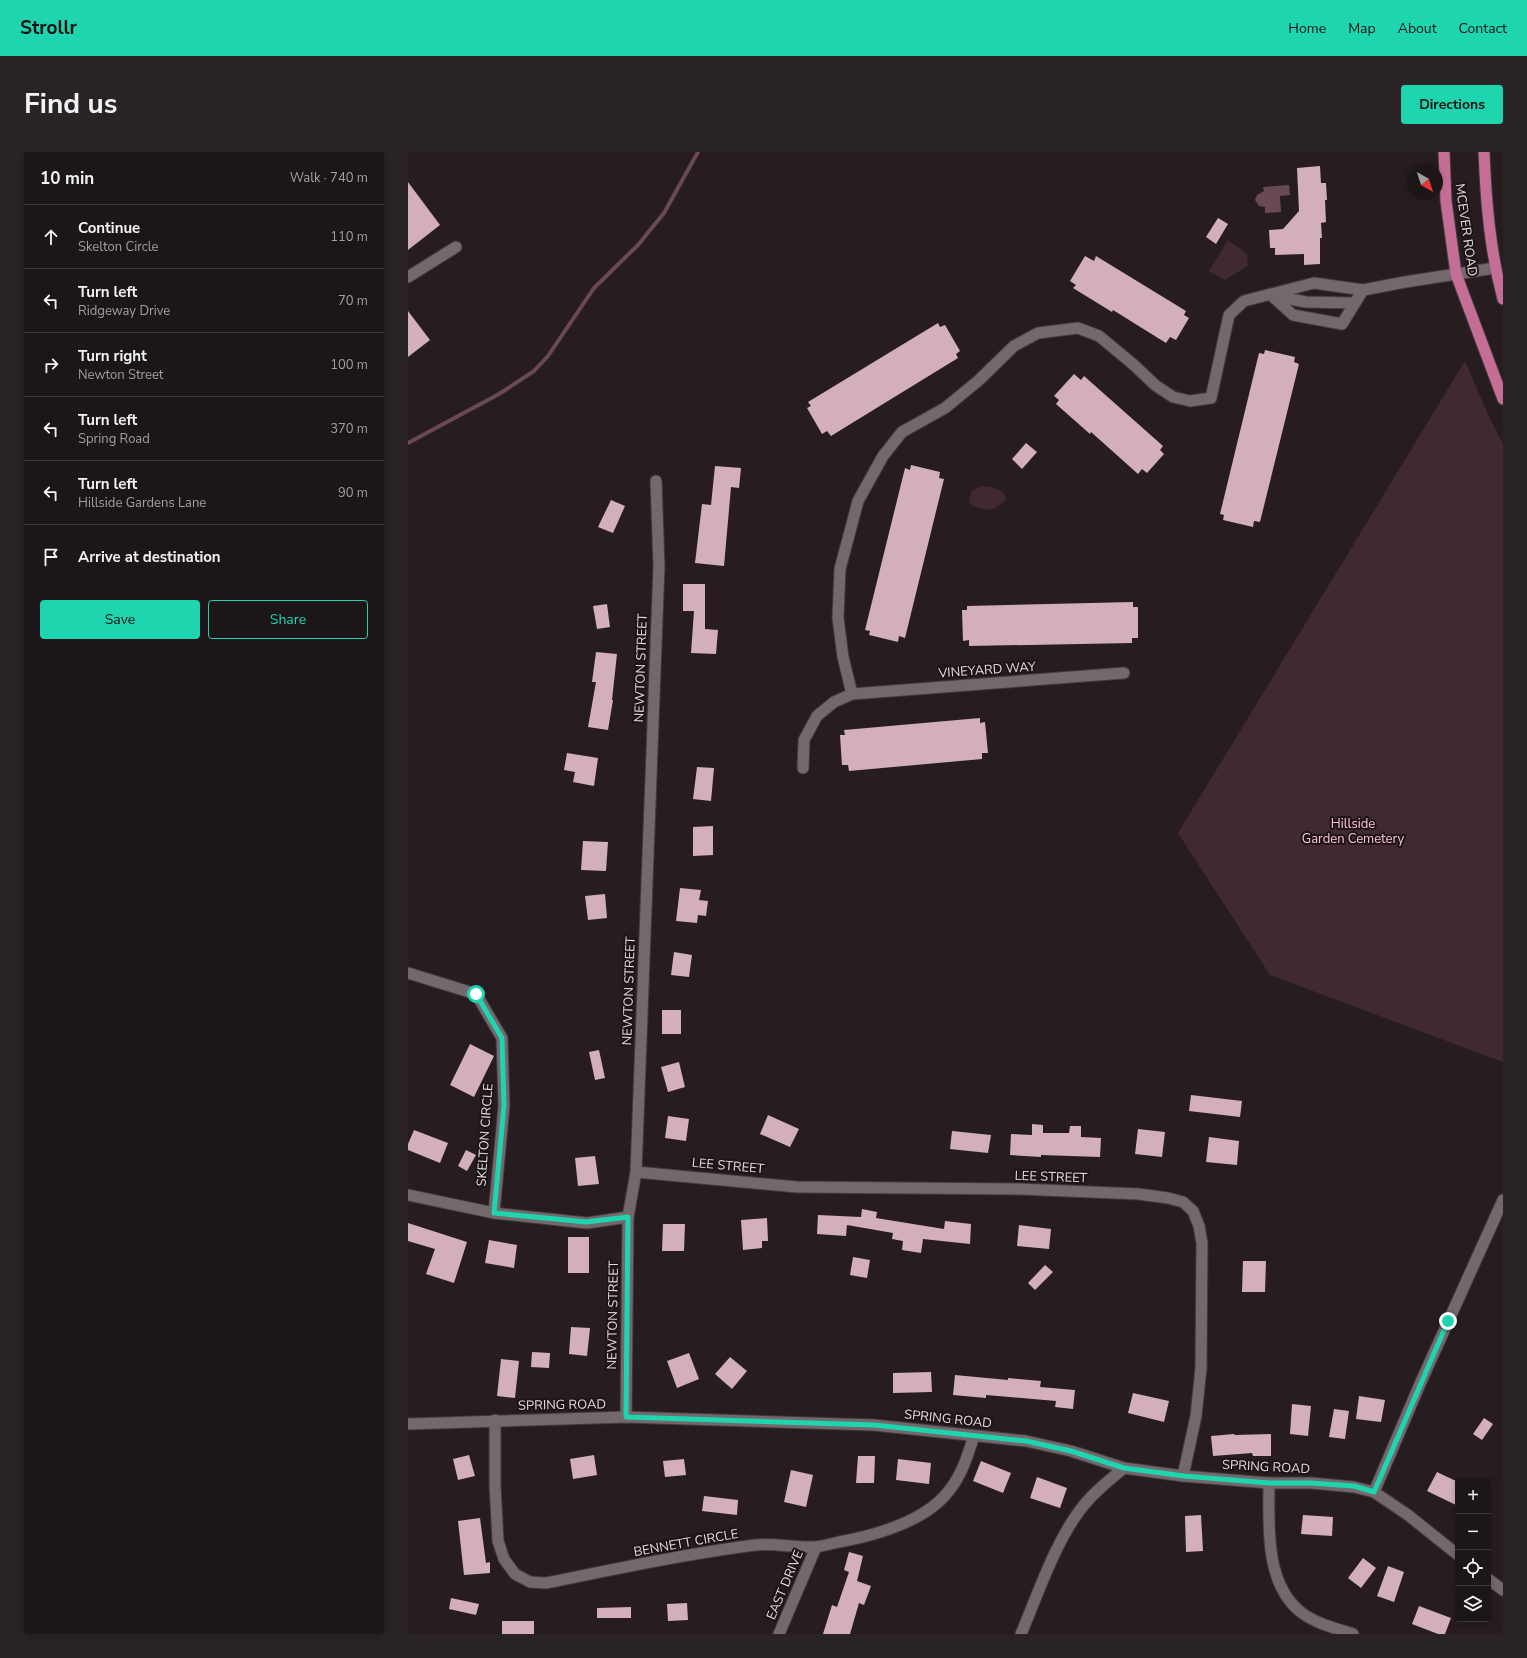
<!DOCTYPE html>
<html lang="en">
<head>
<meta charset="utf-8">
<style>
  :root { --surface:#1d1619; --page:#2a2326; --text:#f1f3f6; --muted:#a09fa2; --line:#3b3538; --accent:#1fd5b0 }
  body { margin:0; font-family:"Nunito Sans",sans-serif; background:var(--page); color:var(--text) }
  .controls { position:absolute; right:12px; bottom:12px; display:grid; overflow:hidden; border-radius:4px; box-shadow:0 2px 6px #0003 }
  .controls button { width:36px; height:36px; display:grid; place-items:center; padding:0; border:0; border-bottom:1px solid var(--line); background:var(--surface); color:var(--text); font:20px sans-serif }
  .compass { position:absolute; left:999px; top:12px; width:36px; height:36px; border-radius:50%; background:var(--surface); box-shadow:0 2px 6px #0003; rotate:141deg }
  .stop { position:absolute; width:12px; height:12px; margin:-9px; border:3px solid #1fd5b0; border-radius:50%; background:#fff }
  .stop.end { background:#1fd5b0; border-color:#fff; box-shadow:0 1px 4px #0008 }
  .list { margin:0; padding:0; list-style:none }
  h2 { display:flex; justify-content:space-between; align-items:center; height:52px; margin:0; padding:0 16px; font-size:17px }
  h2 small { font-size:13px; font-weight:400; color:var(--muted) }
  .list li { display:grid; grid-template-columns:26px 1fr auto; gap:12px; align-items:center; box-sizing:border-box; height:64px; padding:0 16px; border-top:1px solid var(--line) }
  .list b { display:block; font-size:15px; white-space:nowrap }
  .list p { margin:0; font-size:13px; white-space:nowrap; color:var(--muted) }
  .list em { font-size:13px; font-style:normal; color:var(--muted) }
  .actions { display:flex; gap:8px; padding:12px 16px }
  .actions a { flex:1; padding:9px 0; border:1px solid var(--accent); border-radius:4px; text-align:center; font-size:14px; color:var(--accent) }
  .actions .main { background:var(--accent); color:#111 }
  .icon { flex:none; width:22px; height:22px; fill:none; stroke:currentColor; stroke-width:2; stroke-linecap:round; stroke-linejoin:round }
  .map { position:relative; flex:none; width:1095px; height:1482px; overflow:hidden; border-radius:4px }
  header { display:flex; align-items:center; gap:24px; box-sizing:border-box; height:56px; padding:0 20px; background:var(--accent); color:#111 }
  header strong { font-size:19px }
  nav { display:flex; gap:22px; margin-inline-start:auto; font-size:14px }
  .intro { display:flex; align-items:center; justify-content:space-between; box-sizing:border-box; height:96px; padding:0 24px }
  h1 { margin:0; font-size:28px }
  .button { padding:10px 18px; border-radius:4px; background:var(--accent); color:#111; font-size:14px; font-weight:700 }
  main { display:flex; gap:24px; padding:0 24px }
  aside { flex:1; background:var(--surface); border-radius:4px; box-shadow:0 2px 6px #0003 }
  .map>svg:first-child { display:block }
  .green { fill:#412933 }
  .water { fill:#684955 }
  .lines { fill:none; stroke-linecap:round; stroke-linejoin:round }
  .stream { stroke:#684955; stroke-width:4 }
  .building { fill:#d3aebc }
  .minor-casing { stroke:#423b3d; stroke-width:13 }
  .primary-casing { stroke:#423b3d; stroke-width:13 }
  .minor { stroke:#73686c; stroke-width:11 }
  .primary { stroke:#c46e95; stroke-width:11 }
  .route { stroke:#1fd5b0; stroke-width:5 }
  .labels { text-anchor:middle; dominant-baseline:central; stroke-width:4; stroke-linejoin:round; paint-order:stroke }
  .street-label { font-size:13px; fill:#e2dbdd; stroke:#1d1418 }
  .park-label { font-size:13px; fill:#fec0d8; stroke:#1d1418 }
</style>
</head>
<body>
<header>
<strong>Strollr</strong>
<nav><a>Home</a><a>Map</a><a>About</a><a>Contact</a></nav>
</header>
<div class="intro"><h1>Find us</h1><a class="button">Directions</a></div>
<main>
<aside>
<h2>10 min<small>Walk · 740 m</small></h2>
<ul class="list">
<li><svg class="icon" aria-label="ahead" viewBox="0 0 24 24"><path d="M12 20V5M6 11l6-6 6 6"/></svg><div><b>Continue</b><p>Skelton Circle</p></div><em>110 m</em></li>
<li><svg class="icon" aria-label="left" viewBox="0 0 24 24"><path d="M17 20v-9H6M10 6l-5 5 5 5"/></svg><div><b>Turn left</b><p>Ridgeway Drive</p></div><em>70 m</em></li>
<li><svg class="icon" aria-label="right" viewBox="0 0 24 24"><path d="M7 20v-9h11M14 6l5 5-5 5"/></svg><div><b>Turn right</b><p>Newton Street</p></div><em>100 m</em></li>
<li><svg class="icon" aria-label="left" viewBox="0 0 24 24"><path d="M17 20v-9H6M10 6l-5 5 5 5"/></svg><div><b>Turn left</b><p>Spring Road</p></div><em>370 m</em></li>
<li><svg class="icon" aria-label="left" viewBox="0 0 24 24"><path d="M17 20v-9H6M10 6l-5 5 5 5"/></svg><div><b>Turn left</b><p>Hillside Gardens Lane</p></div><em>90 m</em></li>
<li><svg class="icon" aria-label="arrive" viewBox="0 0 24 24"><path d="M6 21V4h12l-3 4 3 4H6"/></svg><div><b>Arrive at destination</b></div></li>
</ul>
<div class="actions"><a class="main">Save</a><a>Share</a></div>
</aside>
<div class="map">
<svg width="1095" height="1482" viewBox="0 0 1095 1482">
  <rect width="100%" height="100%" fill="#271d21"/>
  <!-- green -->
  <g class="green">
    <path d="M 820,88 L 839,102 L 840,114 L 817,128 L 801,119 Z"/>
    <path d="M 1057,209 L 1083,269 L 1095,292 L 1095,910 L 862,823 L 770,681 Z"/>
    <path d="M 573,334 L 583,335 L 595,340 L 598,347 C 586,360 580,360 563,353 L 561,347 L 564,339 Z"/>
  </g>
  <!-- water -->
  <path class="water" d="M 881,33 L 882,43 L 872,44 L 873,60 L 857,61 L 857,55 L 851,54 L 847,48 L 849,43 L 856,39 L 855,35 Z"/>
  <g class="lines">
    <!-- stream -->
    <path class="stream" d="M 0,291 L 91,242 L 126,219 L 140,204 L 186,136 L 230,93 L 256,61 L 290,0"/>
  </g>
  <!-- building -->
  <g class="building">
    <path d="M 912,14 L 913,31 L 918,31 L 919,48 L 917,48 L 918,70 L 913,71 L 914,86 L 912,86 L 912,112 L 896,113 L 896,102 L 867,103 L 867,96 L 862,96 L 861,78 L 875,77 L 891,59 L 889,16 Z"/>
    <path d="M 0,30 L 32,73 L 0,98 Z"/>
    <path d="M 810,66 L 820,72 L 808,92 L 798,85 Z"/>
    <path d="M 677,104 L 686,109 L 688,104 L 778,159 L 776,163 L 781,166 L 768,188 L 762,185 L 758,191 L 705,158 L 704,160 L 665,136 L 668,133 L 662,129 Z"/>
    <path d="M 0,159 L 22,188 L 0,205 Z"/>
    <path d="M 530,171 L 532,175 L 537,173 L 552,199 L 548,202 L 550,206 L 423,284 L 419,279 L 414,282 L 399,256 L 403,254 L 400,250 Z"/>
    <path d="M 857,198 L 887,205 L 886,210 L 891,212 L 852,370 L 846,369 L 845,375 L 815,368 L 816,363 L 812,362 L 851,201 L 856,202 Z"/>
    <path d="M 666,222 L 673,228 L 676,224 L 755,294 L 752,298 L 756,302 L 739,321 L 734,317 L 730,322 L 683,280 L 682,282 L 648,252 L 651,248 L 646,244 Z"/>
    <path d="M 618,291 L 629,300 L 614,317 L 604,307 Z"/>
    <path d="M 503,313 L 532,320 L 531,326 L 536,327 L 497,486 L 491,484 L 490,490 L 461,483 L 462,479 L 457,478 L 497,316 L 502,318 Z"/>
    <path d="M 307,314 L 333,316 L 331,336 L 323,335 L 316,414 L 287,411 L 294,352 L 303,353 Z"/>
    <path d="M 203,348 L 217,354 L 205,381 L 190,375 Z"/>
    <path d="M 275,432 L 297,432 L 297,477 L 310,478 L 308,502 L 283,501 L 286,459 L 275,459 Z"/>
    <path d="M 725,450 L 725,455 L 730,455 L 730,486 L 724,486 L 724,491 L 561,494 L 561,488 L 555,489 L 554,458 L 559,458 L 559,454 Z"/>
    <path d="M 199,452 L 202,475 L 189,477 L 185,454 Z"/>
    <path d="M 188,500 L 209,502 L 204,548 L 205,548 L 200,578 L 180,575 L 188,530 L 184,530 Z"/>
    <path d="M 572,566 L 572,571 L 577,570 L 580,601 L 574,601 L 574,607 L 441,619 L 440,613 L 434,613 L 432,583 L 437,583 L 436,578 Z"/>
    <path d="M 159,601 L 190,606 L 186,634 L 165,630 L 167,620 L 156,618 Z"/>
    <path d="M 289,615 L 306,616 L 303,649 L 285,647 Z"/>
    <path d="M 305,674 L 305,703 L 285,704 L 285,675 Z"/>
    <path d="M 175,689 L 200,690 L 198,719 L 173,718 Z"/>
    <path d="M 272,736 L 293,738 L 291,748 L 300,749 L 298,764 L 290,763 L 289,771 L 268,769 Z"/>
    <path d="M 197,742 L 199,766 L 180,768 L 177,744 Z"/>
    <path d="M 266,800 L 284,803 L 281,825 L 263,823 Z"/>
    <rect x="254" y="858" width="19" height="24"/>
    <path d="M 62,892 L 86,904 L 66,945 L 42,933 Z"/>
    <path d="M 191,898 L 197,926 L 187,928 L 181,900 Z"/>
    <path d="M 271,910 L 277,935 L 260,940 L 253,915 Z"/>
    <path d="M 783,943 L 834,949 L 832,965 L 781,959 Z"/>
    <path d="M 360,963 L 391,977 L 382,995 L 352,982 Z"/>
    <path d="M 260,964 L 281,967 L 278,989 L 257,986 Z"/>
    <path d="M 624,972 L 635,973 L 635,981 L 661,981 L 662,974 L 673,974 L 673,985 L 693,986 L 692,1005 L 633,1003 L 633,1005 L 602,1003 L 603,982 L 624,983 Z"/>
    <path d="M 730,977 L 757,980 L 754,1005 L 727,1002 Z"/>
    <path d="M 6,978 L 40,991 L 32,1011 L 0,998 L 0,992 Z"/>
    <path d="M 544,979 L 583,983 L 580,1001 L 542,997 Z"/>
    <path d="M 801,985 L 831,989 L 829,1013 L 798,1010 Z"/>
    <path d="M 58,998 L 68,1003 L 59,1019 L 50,1014 Z"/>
    <path d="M 187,1004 L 191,1032 L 170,1034 L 167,1006 Z"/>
    <path d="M 454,1057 L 469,1060 L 468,1066 L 536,1077 L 537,1069 L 563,1072 L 562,1092 L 515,1087 L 513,1101 L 494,1098 L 495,1089 L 484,1087 L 485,1081 L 439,1073 L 438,1084 L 409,1082 L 410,1063 L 453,1065 Z"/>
    <path d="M 359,1066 L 360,1089 L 354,1089 L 354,1096 L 335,1098 L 333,1068 Z"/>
    <path d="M 0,1071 L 59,1090 L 46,1131 L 18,1122 L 27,1097 L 0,1089 Z"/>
    <path d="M 255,1072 L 277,1072 L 276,1099 L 254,1099 Z"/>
    <path d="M 611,1073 L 643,1077 L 641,1097 L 609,1094 Z"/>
    <rect x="160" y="1085" width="21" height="36"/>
    <path d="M 81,1088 L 109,1093 L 106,1116 L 77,1111 Z"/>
    <path d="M 445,1105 L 462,1108 L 459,1126 L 442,1123 Z"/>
    <path d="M 835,1109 L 858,1109 L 857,1140 L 834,1140 Z"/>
    <path d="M 637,1113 L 645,1120 L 627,1138 L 620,1131 Z"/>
    <path d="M 163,1175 L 182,1176 L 179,1204 L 161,1202 Z"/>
    <path d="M 124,1200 L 142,1201 L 141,1216 L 123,1215 Z"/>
    <path d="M 281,1201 L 291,1227 L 269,1236 L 259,1209 Z"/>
    <path d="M 322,1205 L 339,1219 L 324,1237 L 307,1222 Z"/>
    <path d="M 93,1207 L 111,1209 L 107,1246 L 89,1244 Z"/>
    <path d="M 523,1220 L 524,1240 L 485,1241 L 485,1221 Z"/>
    <path d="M 547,1223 L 600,1228 L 600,1226 L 633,1229 L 632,1235 L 667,1238 L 665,1257 L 647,1255 L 648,1249 L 578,1243 L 578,1246 L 545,1243 Z"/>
    <path d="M 725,1241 L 761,1249 L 756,1270 L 720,1261 Z"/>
    <path d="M 951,1244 L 977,1248 L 973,1270 L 948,1267 Z"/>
    <path d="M 884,1252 L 903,1254 L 900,1284 L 882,1282 Z"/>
    <path d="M 926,1257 L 941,1259 L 937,1287 L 921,1285 Z"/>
    <path d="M 1076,1266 L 1085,1272 L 1074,1288 L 1065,1282 Z"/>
    <path d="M 826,1282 L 827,1283 L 863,1282 L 863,1304 L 845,1304 L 844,1301 L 805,1304 L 803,1284 Z"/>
    <path d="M 61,1303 L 67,1324 L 50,1328 L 45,1307 Z"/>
    <path d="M 186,1303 L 189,1323 L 165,1327 L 162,1307 Z"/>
    <path d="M 450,1304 L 467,1304 L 466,1331 L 448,1331 Z"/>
    <path d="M 276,1307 L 278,1323 L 257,1325 L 255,1309 Z"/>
    <path d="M 490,1307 L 523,1311 L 521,1332 L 488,1328 Z"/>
    <path d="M 573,1309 L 603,1321 L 595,1341 L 565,1329 Z"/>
    <path d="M 383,1318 L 405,1323 L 398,1355 L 376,1350 Z"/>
    <path d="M 1029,1320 L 1050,1330 L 1050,1354 L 1019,1339 Z"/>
    <path d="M 629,1325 L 659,1336 L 652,1356 L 622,1346 Z"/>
    <path d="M 296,1344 L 330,1348 L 329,1363 L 294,1359 Z"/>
    <path d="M 793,1363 L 795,1399 L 778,1400 L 777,1364 Z"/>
    <path d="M 895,1363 L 925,1365 L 924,1384 L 893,1382 Z"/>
    <path d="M 72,1366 L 78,1411 L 82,1410 L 82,1421 L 56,1423 L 50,1369 Z"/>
    <path d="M 441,1400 L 455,1404 L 449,1429 L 463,1434 L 456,1453 L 451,1451 L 442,1482 L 415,1482 L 424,1453 L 429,1455 L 441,1420 L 436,1418 Z"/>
    <path d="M 955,1406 L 968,1416 L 953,1436 L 940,1426 Z"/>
    <path d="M 980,1414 L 996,1420 L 986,1450 L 969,1444 Z"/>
    <path d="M 43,1446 L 71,1452 L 68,1463 L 41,1457 Z"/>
    <path d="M 279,1451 L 280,1468 L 260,1469 L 259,1452 Z"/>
    <path d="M 1011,1454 L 1043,1466 L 1037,1482 L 1030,1482 L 1004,1472 Z"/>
    <path d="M 223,1455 L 223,1466 L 189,1466 L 189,1456 Z"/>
    <rect x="94" y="1469" width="32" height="13"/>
  </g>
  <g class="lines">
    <!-- minor casing -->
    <g class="minor-casing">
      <g id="minor">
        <path d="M 0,125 L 48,95"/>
        <path d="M 863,143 L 885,163 L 934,172 L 955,138"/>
        <path d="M 866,144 L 898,150 L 947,151"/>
        <path d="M 716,521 L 444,542 L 435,505 L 430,466 L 432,417 L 450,349 L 475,304 L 494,280 L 537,256 L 570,229 L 606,194 L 630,181 L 670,176 L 691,184 L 726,213 L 747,233 L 765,245 L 782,249 L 803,246 L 821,163 L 836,149 L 906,131 L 955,138 L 997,130 L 1087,116"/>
        <path d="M 395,616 L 396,588 L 409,564 L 426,550 L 444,542"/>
        <path d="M 0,821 L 68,842 L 94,886 L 96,954 L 86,1061"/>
        <path d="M 228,1020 L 389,1035 L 611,1037 L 730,1042 L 760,1046 L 775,1050 L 785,1059 L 791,1074 L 794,1091 L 793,1216 L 788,1264 L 775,1324"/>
        <path d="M 0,1043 L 86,1061 L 179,1071 L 220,1065"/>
        <path d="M 218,1265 L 220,1065 L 228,1020 L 251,414 L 248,329"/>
        <path d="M 87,1268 L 87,1333 L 90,1389 L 96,1407 L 107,1422 L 122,1430 L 138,1431 C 207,1417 277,1402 347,1393 C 367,1391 387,1396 407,1395 C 415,1394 423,1392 431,1390 C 469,1383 520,1369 543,1336 C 555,1320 560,1302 566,1284"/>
        <path d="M 0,1272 L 218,1265 L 466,1273 L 618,1289 L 663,1299 L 716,1316 L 775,1324 L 861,1331 L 903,1331 L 946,1335 L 966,1340 L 1000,1363 L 1050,1403"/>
        <path d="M 861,1331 C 861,1373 856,1432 894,1461 C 909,1472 927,1476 945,1482"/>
        <path d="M 966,1340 L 1012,1232 L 1095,1048"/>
        <path d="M 1080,1427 L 1095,1438"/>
        <path d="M 371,1482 L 408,1395"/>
        <path d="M 613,1482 C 630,1442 646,1393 672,1358 C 684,1342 700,1329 716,1316"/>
      </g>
    </g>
    <!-- primary casing -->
    <g class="primary-casing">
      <g id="primary">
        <path d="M 1036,0 L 1038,49 L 1048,122 L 1095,247"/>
        <path d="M 1076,0 C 1078,50 1082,99 1095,147"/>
      </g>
    </g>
    <!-- minor -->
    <use href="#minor" class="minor"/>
    <!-- primary -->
    <use href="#primary" class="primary"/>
  </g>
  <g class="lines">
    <!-- route -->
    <path class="route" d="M 68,842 L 94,886 L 96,954 L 86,1061 L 178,1070 L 220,1065 L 218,1265 L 466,1273 L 618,1289 L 663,1299 L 716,1316 L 776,1324 L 861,1331 L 903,1331 L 946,1334 L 966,1340 L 1040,1169"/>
  </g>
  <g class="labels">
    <!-- street labels -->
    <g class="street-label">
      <text transform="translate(1058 78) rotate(82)">MCEVER ROAD</text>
      <text transform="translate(233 516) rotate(-88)">NEWTON STREET</text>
      <text transform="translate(579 518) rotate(-4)">VINEYARD WAY</text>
      <text transform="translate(221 839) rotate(-88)">NEWTON STREET</text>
      <text transform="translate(77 983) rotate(-86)">SKELTON CIRCLE</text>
      <text transform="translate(320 1014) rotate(5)">LEE STREET</text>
      <text transform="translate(643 1025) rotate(2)">LEE STREET</text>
      <text transform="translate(205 1163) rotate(-89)">NEWTON STREET</text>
      <text transform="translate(154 1253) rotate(-1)">SPRING ROAD</text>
      <text transform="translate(540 1267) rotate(6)">SPRING ROAD</text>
      <text transform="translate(858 1315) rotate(3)">SPRING ROAD</text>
      <text transform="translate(278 1391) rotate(-10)">BENNETT CIRCLE</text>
      <text transform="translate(377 1433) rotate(-67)">EAST DRIVE</text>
    </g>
    <!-- park labels -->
    <g class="park-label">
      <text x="945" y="672">Hillside<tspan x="945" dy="15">Garden Cemetery</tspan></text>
    </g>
  </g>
</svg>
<div class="controls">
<button>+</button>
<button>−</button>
<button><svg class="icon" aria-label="locate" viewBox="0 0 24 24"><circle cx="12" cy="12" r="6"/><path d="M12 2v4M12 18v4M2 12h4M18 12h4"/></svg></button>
<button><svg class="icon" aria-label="layers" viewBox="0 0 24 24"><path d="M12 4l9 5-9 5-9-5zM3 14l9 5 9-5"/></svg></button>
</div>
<svg class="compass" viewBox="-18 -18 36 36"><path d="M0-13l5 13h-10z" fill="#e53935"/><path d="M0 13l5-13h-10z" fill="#a09fa2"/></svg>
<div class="stop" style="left:68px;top:842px"></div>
<div class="stop end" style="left:1040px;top:1169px"></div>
</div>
</main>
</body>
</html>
